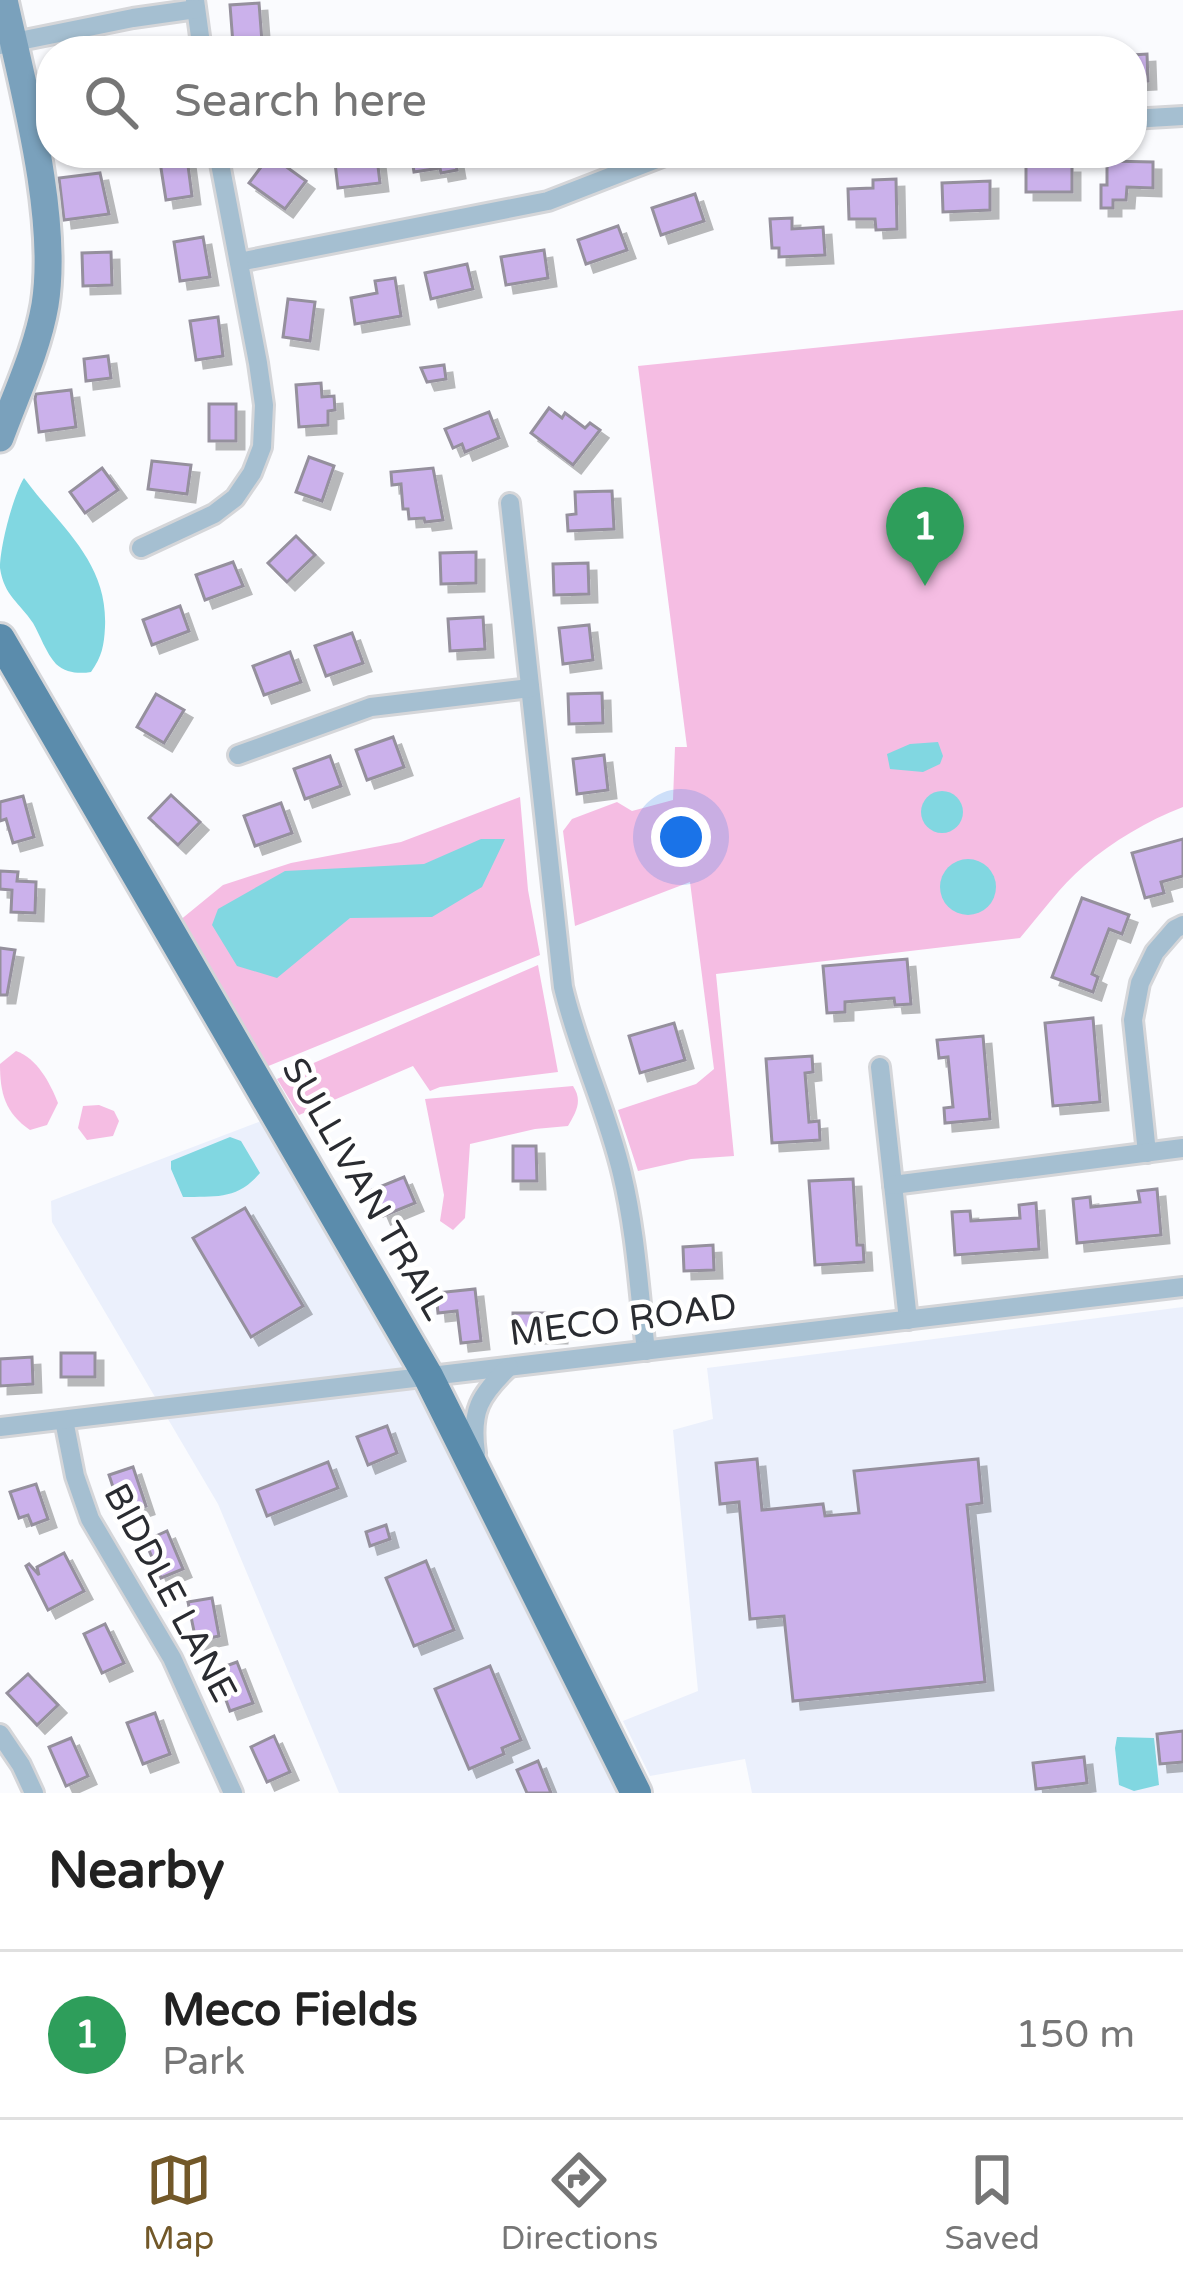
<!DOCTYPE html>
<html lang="en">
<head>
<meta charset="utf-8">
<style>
  :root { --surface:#fff; --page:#f6f6f6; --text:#222; --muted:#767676; --line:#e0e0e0; --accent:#725829 }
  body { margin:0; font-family:"Varela Round",sans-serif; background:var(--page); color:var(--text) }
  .you { position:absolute; left:681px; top:837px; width:42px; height:42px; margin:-30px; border:9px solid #fff; border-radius:50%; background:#1a73e8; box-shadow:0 0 0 18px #1a73e833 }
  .badge { display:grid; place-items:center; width:78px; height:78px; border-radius:50%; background:var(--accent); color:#fff; font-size:39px; font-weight:700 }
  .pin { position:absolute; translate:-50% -99px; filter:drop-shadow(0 3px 6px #0008) }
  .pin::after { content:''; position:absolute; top:63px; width:42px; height:36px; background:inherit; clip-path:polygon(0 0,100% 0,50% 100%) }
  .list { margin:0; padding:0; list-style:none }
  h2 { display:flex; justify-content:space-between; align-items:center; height:156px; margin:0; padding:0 48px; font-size:51px }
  h2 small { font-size:39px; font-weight:400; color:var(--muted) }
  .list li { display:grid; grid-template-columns:78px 1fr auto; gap:36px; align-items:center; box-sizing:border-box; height:168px; padding:0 48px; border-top:3px solid var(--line) }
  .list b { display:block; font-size:45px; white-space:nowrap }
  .list p { margin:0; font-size:39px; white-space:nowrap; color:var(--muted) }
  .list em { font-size:39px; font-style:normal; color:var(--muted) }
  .icon { flex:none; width:66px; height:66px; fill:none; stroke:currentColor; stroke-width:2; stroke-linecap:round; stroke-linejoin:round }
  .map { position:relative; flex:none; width:1183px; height:1793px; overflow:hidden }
  .search { position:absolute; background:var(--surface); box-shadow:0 3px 9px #0004; left:36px; right:36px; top:36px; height:132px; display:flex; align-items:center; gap:30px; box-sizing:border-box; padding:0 42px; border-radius:48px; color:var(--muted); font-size:45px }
  .sheet { height:324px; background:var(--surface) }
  nav { display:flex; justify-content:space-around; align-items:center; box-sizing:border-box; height:168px; border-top:3px solid var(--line); background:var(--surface); font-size:33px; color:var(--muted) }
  nav a { display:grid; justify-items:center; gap:6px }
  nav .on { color:var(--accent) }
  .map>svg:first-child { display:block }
  .built { fill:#ebf0fc }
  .green { fill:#f5bde3 }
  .water { fill:#81d7e1 }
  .building { fill:#cbb1eb; stroke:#95909d; stroke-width:3; filter:url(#shadow) }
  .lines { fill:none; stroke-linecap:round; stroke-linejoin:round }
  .minor-casing { stroke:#d5d6d9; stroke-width:24 }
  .secondary-casing { stroke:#d5d6d9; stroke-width:33 }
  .primary-casing { stroke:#d5d6d9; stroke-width:36 }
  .minor { stroke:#a5bfd1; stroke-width:18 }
  .secondary { stroke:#7aa1bc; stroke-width:27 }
  .primary { stroke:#5b8cac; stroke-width:30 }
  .labels { text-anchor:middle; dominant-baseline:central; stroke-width:9; stroke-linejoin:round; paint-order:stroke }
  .street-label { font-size:36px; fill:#2a2c31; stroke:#fff }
</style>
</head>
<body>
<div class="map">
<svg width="1183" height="1793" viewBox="0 0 1183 1793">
  <defs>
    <filter id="shadow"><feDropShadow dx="8" dy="8" stdDeviation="0" flood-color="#0004"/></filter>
  </defs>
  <rect width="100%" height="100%" fill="#fafbfe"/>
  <!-- built -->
  <g class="built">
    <path d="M 272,1117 L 498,1481 L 637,1793 L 339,1793 L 218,1504 L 52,1222 L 51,1201 Z"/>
    <path d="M 1183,1307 L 1183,1793 L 752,1793 L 745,1759 L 650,1776 L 623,1721 L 698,1691 L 673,1430 L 713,1419 L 707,1368 Z"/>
  </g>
  <!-- green -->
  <g class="green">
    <path d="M 1183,310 L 1183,807 C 1147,821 1113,841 1084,866 C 1060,886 1040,915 1020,938 L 716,974 L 734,1156 L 691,1159 L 638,1171 L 618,1110 L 696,1084 L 714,1069 L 690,882 L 575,926 L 563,831 L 572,819 L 617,802 L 632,811 L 673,800 L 675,747 L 687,747 L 638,366 Z"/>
    <path d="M 520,797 L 528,890 L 540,955 L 266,1067 L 179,921 L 223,885 L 291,863 L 401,842 Z"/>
    <path d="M 538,965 L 558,1072 L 440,1087 L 430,1091 L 413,1066 L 299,1115 L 277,1079 Z"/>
    <path d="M 16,1051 C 37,1058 50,1083 58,1103 L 47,1125 L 30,1130 C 5,1113 0,1093 0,1064 Z"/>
    <path d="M 573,1086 C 583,1101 576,1112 568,1126 L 535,1129 L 470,1144 L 465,1218 L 453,1230 L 440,1221 L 444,1195 L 425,1099 Z"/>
    <path d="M 99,1105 L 114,1111 L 119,1121 L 113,1136 L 87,1140 L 78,1128 L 83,1106 Z"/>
  </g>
  <!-- water -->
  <g class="water">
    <path d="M 24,478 C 60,527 108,561 105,627 C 104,646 102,656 91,672 C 79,674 66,673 56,664 C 46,653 40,635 33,623 C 20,603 4,596 0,568 C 0,546 13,496 24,478 Z"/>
    <path d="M 938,742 L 943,756 L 940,764 L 923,772 L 890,769 L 887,754 L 910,744 Z"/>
    <circle cx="942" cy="812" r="21"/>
    <path d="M 481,839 L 505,839 L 482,887 L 432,917 L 350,918 L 277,978 L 237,966 L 212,925 L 218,909 L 285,871 L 424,864 Z"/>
    <circle cx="968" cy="887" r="28"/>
    <path d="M 230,1137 L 241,1141 L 260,1173 C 237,1200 216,1196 183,1197 L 171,1169 L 171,1161 Z"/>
    <path d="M 1117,1737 L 1154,1738 L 1159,1785 L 1134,1791 L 1119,1785 L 1115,1748 Z"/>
  </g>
  <!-- building -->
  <g class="building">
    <path d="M 259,3 L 262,42 L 233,44 L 230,5 Z"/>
    <path d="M 1147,54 L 1148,81 L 1132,82 L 1132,55 Z"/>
    <path d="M 411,153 L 454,153 L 457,170 L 441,173 L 440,168 L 414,172 Z"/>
    <path d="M 270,155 L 306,181 L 285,209 L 249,183 Z"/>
    <path d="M 187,158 L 192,196 L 166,200 L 160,162 Z"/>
    <path d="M 377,158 L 380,183 L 338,188 L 335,163 Z"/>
    <path d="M 1107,161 L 1153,162 L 1153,188 L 1127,187 L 1126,200 L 1113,200 L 1113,208 L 1101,208 L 1101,185 L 1107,185 Z"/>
    <rect x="1026" y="165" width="46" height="27"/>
    <path d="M 100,173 L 109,214 L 64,220 L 59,178 Z"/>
    <path d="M 896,179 L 897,229 L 876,230 L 875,219 L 849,219 L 848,189 L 873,188 L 873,180 Z"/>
    <path d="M 990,181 L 990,210 L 943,212 L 942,183 Z"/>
    <path d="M 695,194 L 704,221 L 661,235 L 652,208 Z"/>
    <path d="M 792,218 L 792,229 L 823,227 L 825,255 L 779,257 L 779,248 L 772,248 L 770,219 Z"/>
    <path d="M 618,226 L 627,250 L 586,264 L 578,240 Z"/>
    <path d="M 203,237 L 210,277 L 180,281 L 174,242 Z"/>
    <path d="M 544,250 L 548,278 L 506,285 L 501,257 Z"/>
    <path d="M 111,252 L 112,285 L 83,286 L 82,253 Z"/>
    <path d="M 467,264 L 473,289 L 431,299 L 425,273 Z"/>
    <path d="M 395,278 L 401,316 L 355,324 L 351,298 L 377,293 L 375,281 Z"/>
    <path d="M 288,299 L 315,302 L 310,341 L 283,337 Z"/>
    <path d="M 218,317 L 223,356 L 196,360 L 190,321 Z"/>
    <path d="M 108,356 L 111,378 L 86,381 L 84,359 Z"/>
    <path d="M 444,365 L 446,379 L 427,382 L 421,368 Z"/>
    <path d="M 321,383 L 322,397 L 334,396 L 335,410 L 328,411 L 328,425 L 299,427 L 296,385 Z"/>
    <path d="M 71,390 L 76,427 L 39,432 L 35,399 L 36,394 Z"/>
    <rect x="209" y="404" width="27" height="37"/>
    <path d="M 549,408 L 562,418 L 565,413 L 585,428 L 590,423 L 600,430 L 573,465 L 531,433 Z"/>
    <path d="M 489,412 L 499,438 L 465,452 L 462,444 L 453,448 L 445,429 Z"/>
    <path d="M 309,457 L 334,466 L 322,501 L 296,492 Z"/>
    <path d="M 152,461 L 191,465 L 187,494 L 148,489 Z"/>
    <path d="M 102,468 L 118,490 L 85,513 L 70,492 Z"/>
    <path d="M 433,468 L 443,520 L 425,522 L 424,518 L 409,519 L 408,509 L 403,509 L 401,484 L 392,485 L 391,472 Z"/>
    <path d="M 612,491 L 614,529 L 568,531 L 567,515 L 576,514 L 575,492 Z"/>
    <path d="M 296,536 L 315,555 L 287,582 L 268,563 Z"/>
    <path d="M 476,552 L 476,583 L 441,584 L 440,553 Z"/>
    <path d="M 233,562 L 243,586 L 205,600 L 196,575 Z"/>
    <path d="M 588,563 L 589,594 L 554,595 L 553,564 Z"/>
    <path d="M 180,606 L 189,631 L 152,645 L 143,620 Z"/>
    <path d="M 483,617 L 485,649 L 450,651 L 448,619 Z"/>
    <path d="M 589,625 L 593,660 L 563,664 L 559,628 Z"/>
    <path d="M 352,633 L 363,663 L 326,676 L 315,646 Z"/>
    <path d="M 290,652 L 301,682 L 264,695 L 253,666 Z"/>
    <path d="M 602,693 L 603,723 L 569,724 L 568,694 Z"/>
    <path d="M 156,694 L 184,710 L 164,743 L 137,727 Z"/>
    <path d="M 393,737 L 404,767 L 367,780 L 356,750 Z"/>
    <path d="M 604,755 L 608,790 L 577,794 L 573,759 Z"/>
    <path d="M 330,756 L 341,786 L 305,799 L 294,769 Z"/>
    <path d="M 171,795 L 200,822 L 178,845 L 149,818 Z"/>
    <path d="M 23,796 L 34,837 L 13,843 L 6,819 L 0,821 L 0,802 Z"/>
    <path d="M 281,803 L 292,833 L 255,846 L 244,816 Z"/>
    <path d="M 1183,839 L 1183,876 L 1161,882 L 1164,893 L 1145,898 L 1132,853 Z"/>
    <path d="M 0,871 L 18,872 L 17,881 L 36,882 L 35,913 L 11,912 L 12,890 L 0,889 Z"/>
    <path d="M 1082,898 L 1129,915 L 1122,934 L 1109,929 L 1092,974 L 1098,977 L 1093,992 L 1052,977 Z"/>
    <path d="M 0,948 L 15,950 L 7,995 L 0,995 Z"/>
    <path d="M 907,959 L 911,1004 L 895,1005 L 894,998 L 845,1002 L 845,1012 L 827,1013 L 823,966 Z"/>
    <path d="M 1093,1018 L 1100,1102 L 1053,1106 L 1045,1023 Z"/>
    <path d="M 674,1023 L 685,1060 L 640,1073 L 629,1036 Z"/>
    <path d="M 983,1036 L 990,1119 L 945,1123 L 944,1108 L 953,1107 L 948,1057 L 939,1058 L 937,1040 Z"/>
    <path d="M 812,1056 L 813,1072 L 805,1073 L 809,1122 L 819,1121 L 820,1140 L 772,1143 L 766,1059 Z"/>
    <path d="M 513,1146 L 536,1146 L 537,1181 L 513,1181 Z"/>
    <path d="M 404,1177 L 415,1203 L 383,1216 L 372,1190 Z"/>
    <path d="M 853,1179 L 857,1245 L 863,1245 L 864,1262 L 815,1265 L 809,1181 Z"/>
    <path d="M 1157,1189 L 1161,1235 L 1077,1243 L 1073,1199 L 1090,1197 L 1091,1207 L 1140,1202 L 1138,1191 Z"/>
    <path d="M 1036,1203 L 1039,1249 L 955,1255 L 952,1212 L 970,1211 L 971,1221 L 1020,1218 L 1019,1205 Z"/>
    <path d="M 245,1208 L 303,1306 L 251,1337 L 193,1238 Z"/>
    <path d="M 713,1245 L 714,1270 L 684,1271 L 683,1247 Z"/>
    <path d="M 475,1289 L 481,1341 L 461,1343 L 457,1311 L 438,1313 L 436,1293 Z"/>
    <rect x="513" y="1313" width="46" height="22"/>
    <rect x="61" y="1353" width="34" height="24"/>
    <path d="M 32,1357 L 33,1384 L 0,1386 L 0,1359 Z"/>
    <path d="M 387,1426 L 397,1453 L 368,1465 L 357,1437 Z"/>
    <path d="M 757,1459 L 762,1510 L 823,1504 L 825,1516 L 859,1513 L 854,1471 L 978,1459 L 982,1503 L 967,1505 L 985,1682 L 793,1701 L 784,1616 L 750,1619 L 739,1502 L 720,1504 L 716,1463 Z"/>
    <path d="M 328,1462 L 338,1488 L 267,1516 L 257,1490 Z"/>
    <path d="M 133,1467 L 146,1506 L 128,1512 L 124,1500 L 118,1502 L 109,1475 Z"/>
    <path d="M 36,1484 L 48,1519 L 32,1525 L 28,1515 L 19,1518 L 10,1492 Z"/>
    <path d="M 386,1525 L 390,1539 L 370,1546 L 366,1532 Z"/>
    <path d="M 167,1531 L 183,1569 L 161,1578 L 145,1541 Z"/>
    <path d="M 64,1553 L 84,1591 L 48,1610 L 26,1566 L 29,1564 L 39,1575 L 37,1567 Z"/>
    <path d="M 426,1561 L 454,1630 L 414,1646 L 386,1578 Z"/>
    <path d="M 212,1598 L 219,1636 L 196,1641 L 188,1602 Z"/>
    <path d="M 105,1624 L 124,1663 L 102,1673 L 84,1634 Z"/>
    <path d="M 237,1662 L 253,1703 L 230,1711 L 215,1670 Z"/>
    <path d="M 490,1666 L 521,1740 L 502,1748 L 504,1754 L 469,1769 L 435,1689 Z"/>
    <path d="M 28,1674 L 58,1705 L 37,1725 L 7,1693 Z"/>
    <path d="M 155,1713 L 170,1754 L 143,1764 L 127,1723 Z"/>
    <path d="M 1183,1731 L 1183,1762 L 1160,1764 L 1157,1734 Z"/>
    <path d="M 274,1736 L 290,1772 L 267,1782 L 251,1747 Z"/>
    <path d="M 71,1738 L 88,1776 L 66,1786 L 49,1747 Z"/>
    <path d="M 1084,1757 L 1087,1783 L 1036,1789 L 1033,1763 Z"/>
    <path d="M 538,1761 L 551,1793 L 527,1793 L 517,1770 Z"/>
  </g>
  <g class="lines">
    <!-- minor casing -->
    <g class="minor-casing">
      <g id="minor">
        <path d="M 195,0 L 202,51"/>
        <path d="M 0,45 L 133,18 L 196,9"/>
        <path d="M 1132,119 L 1183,116"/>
        <path d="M 239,262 L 548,201 L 672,153"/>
        <path d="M 510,503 L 563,987 C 578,1051 607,1110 622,1174 C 636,1232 639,1292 646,1351"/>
        <path d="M 141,548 L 214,514 L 235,498 L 252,473 L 262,447 L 264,405 L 258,363 L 218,153"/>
        <path d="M 238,755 L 371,707 L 530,688"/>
        <path d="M 880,1067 L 908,1320"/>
        <path d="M 1147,1153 L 1133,1020 L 1140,983 L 1155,952 L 1175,929 L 1183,925"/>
        <path d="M 893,1185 L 1183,1148"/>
        <path d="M 64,1420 L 75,1476 L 90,1519 L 172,1658 L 233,1793"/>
        <path d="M 0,1427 L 1183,1287"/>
        <path d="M 476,1453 C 470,1411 480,1395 509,1367"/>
        <path d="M 0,1734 L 21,1765 L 34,1793"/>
      </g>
    </g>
    <!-- secondary casing -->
    <g class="secondary-casing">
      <path id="secondary" d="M 0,438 C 16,394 37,351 45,305 C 59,217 23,87 4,0"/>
    </g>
    <!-- primary casing -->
    <g class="primary-casing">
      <path id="primary" d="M 0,639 L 428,1376 L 636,1793"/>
    </g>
    <!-- minor -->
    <use href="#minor" class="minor"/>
    <!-- secondary -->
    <use href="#secondary" class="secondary"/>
    <!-- primary -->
    <use href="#primary" class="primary"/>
  </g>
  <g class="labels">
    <!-- street labels -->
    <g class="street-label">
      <text transform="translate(365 1189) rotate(60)">SULLIVAN TRAIL</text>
      <text transform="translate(623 1320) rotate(-7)">MECO ROAD</text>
      <text transform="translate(170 1593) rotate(62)">BIDDLE LANE</text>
    </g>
  </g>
</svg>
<div class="you"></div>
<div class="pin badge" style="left:925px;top:586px;background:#2e9e5b">1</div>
<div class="search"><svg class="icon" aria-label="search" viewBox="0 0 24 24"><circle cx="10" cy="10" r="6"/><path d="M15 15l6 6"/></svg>Search here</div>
</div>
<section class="sheet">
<h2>Nearby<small></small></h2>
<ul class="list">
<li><span class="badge" style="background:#2e9e5b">1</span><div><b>Meco Fields</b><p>Park</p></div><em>150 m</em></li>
</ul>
</section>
<nav>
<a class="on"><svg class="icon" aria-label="map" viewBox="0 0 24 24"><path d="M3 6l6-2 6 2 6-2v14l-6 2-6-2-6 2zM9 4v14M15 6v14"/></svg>Map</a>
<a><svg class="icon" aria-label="directions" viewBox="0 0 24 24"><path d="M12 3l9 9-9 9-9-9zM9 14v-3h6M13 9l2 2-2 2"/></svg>Directions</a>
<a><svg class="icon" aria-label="saved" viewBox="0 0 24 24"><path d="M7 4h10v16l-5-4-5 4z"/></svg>Saved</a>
</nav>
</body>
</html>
